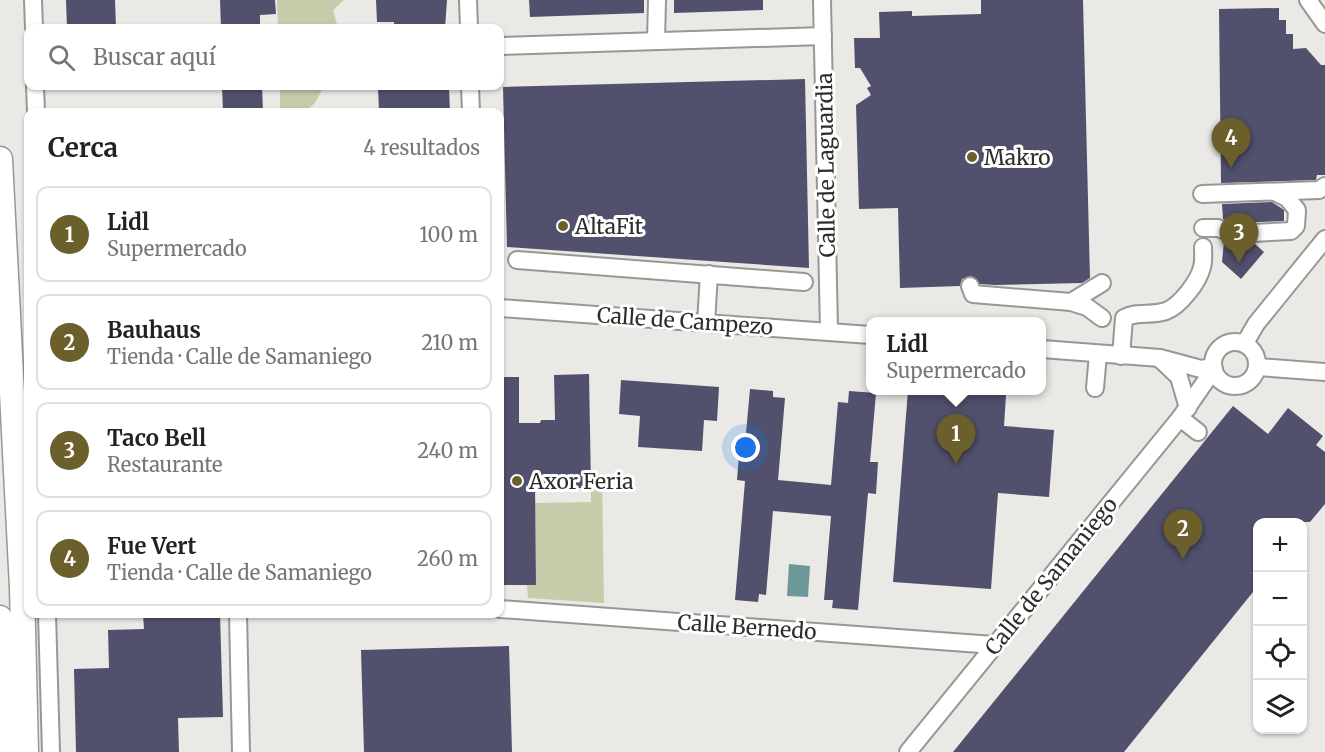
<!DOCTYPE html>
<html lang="es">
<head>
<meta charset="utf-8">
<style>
  :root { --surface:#fff; --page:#f2f2f2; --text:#222; --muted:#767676; --line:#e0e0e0; --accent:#6b5f2c }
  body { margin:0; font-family:Merriweather,serif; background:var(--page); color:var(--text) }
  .controls { position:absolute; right:18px; bottom:18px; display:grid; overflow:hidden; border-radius:12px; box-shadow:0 2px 4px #0004 }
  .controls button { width:54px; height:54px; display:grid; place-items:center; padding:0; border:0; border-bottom:2px solid var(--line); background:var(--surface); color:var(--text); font:30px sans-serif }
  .you { position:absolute; left:746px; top:448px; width:21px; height:21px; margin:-15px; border:4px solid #fff; border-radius:50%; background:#1a73e8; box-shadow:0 0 0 9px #1a73e833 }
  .badge { display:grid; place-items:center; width:39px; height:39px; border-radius:50%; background:var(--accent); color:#fff; font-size:20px; font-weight:700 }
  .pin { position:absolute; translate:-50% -50px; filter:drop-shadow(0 2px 3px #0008) }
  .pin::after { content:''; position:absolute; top:32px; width:21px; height:18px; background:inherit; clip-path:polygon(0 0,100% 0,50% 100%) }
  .popup { position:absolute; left:866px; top:317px; width:180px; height:78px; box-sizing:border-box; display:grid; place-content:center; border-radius:12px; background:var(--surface); filter:drop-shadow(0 2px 4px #0005); font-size:20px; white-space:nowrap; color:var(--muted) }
  .popup b { font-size:22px; color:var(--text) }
  .popup::after { content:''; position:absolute; left:50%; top:100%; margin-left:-12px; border:12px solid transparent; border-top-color:var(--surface) }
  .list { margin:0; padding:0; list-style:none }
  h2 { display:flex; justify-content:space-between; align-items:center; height:78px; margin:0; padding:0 24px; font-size:26px }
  h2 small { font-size:20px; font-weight:400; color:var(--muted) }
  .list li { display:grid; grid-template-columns:39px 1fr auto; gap:18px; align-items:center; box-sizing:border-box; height:96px; margin:0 12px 12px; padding:0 12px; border:2px solid var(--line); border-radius:12px }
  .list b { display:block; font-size:22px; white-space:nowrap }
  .list p { margin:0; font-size:20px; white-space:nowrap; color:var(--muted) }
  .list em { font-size:20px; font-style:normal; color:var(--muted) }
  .icon { flex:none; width:33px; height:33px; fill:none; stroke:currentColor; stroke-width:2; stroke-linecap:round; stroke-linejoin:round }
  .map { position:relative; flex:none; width:1325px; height:752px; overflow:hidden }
  .search { position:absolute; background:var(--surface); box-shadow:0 2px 4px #0004; left:24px; top:24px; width:480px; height:66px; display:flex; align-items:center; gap:15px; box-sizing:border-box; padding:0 21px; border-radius:12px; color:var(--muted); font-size:22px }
  .panel { position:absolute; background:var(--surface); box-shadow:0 2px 4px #0004; left:24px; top:108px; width:480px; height:510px; border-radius:12px }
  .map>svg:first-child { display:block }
  .green { fill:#c6ccaa }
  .water { fill:#6c989a }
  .building { fill:#51516e }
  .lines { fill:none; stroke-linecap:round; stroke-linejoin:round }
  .minor-casing { stroke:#999794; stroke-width:20 }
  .highway-casing { stroke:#999794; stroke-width:27 }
  .minor { stroke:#fff; stroke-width:16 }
  .highway { stroke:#fff; stroke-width:24 }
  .poi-dot { fill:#6b5f2c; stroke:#fff; stroke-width:2 }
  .labels { text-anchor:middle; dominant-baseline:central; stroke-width:6; stroke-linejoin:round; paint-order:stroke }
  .poi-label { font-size:21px; fill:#2e2d2c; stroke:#fff; text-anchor:start }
  .street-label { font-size:21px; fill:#2e2d2c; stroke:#fff }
</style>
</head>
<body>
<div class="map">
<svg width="1325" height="752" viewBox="0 0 1325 752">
  <rect width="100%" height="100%" fill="#eae9e5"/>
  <!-- green -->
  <g class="green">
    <path d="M 277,0 L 344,0 L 333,10 L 338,28 L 278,28 Z"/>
    <path d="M 280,86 L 324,86 L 315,103 L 304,112 L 280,112 Z"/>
    <path d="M 591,474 L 602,474 L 604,603 L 528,598 L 527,585 L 536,584 L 535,503 L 591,502 Z"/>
  </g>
  <!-- water -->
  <path class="water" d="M 789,564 L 810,566 L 808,597 L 787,596 Z"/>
  <!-- building -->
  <g class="building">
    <path d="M 66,0 L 115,0 L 116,28 L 67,28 Z"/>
    <path d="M 220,0 L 275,0 L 276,14 L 260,15 L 260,28 L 221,28 Z"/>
    <path d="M 376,0 L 447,0 L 445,28 L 394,28 L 394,22 L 377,22 Z"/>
    <path d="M 529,0 L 644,0 L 644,13 L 530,17 Z"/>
    <path d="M 674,0 L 763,0 L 763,10 L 674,13 Z"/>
    <path d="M 981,0 L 1083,0 L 1090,278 L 1082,283 L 995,285 L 980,284 L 971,276 L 962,279 L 960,286 L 900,288 L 898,208 L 859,209 L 856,105 L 871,95 L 867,88 L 871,86 L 860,68 L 855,68 L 854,38 L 880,38 L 879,12 L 912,11 L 912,16 L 981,14 Z"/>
    <path d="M 1279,8 L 1279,20 L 1286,20 L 1286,34 L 1293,34 L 1293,49 L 1306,48 L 1321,65 L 1325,65 L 1325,175 L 1317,175 L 1316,180 L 1221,183 L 1219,9 Z"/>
    <path d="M 805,79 L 809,268 L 507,247 L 503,87 Z"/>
    <path d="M 222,86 L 262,86 L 263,112 L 223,112 Z"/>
    <path d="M 378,86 L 449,86 L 450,112 L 379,112 Z"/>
    <path d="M 1272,202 L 1284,210 L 1284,221 L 1236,223 L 1223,219 L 1222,204 Z"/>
    <path d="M 1224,241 L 1234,244 L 1254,243 L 1264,252 L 1241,279 L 1222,262 Z"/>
    <path d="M 589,374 L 591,488 L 571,488 L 571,483 L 535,483 L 536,585 L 501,585 L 500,377 L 519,377 L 519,423 L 540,423 L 541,420 L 555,420 L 554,375 Z"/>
    <path d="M 621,380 L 719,387 L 717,421 L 704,420 L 702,451 L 638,447 L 640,416 L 619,414 Z"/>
    <path d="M 750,389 L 773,391 L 773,397 L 785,398 L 778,480 L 831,485 L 838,402 L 848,403 L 849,391 L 876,393 L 870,462 L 878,462 L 876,494 L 868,493 L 858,610 L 832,608 L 833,600 L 824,600 L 831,516 L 773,511 L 766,595 L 759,594 L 758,602 L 735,600 L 745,481 L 737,480 L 739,455 L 744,455 Z"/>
    <path d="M 908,390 L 1006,395 L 1004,426 L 1054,430 L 1049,497 L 998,493 L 991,589 L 893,582 Z"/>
    <path d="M 1233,406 L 1268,434 L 1288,408 L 1323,436 L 1316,445 L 1325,452 L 1325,504 L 1310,522 L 1257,522 L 1257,587 L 1124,752 L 953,752 Z"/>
    <path d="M 143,614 L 220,614 L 223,717 L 178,718 L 179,752 L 76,752 L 74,669 L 109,668 L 108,630 L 144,629 Z"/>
    <path d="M 509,646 L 512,752 L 364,752 L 361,650 Z"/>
  </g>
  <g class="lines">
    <!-- minor casing -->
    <g class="minor-casing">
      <g id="minor">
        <path d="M 33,0 L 34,28"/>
        <path d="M 468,0 L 469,28"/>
        <path d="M 822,0 L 829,331"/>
        <path d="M 1308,0 L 1325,24"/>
        <path d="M 656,41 L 657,0"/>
        <path d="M 500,46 L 823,36"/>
        <path d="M 35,86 L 36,112"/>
        <path d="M 470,86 L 471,112"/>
        <path d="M 1202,194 L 1319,190 L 1325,186"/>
        <path d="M 1203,228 L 1218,228 L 1234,234 L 1291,231 L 1296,226 L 1297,210 L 1287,198 L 1275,192"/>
        <path d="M 517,260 L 804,282"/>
        <path d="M 970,286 L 973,294 L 1071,302 L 1087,307 L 1102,318"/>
        <path d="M 1071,302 L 1102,283"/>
        <path d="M 500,308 L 870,335"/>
        <path d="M 706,323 L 709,274"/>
        <circle cx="1235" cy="364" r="22"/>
        <path d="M 1245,343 L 1256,324 L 1325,239"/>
        <path d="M 1042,349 L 1160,358 L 1201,369 L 1213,367"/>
        <path d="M 1121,356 L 1124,318 C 1137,311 1152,316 1166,311 C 1180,306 1199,281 1202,267 C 1204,261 1203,253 1203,247"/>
        <path d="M 1160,359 L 1179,377 L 1188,408"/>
        <path d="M 1258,367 L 1325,372"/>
        <path d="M 1095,388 L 1098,354"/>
        <path d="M 1180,418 L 1198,432"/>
        <path d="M 500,609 L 994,645"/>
        <path d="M 47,614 L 51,752"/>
        <path d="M 238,614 L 241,752"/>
        <path d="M 908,752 L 1180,418 L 1214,369"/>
      </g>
    </g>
    <!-- highway casing -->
    <g class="highway-casing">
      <g id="highway">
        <path d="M 0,159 L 22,588 L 26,752"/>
        <path d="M 0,618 L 4,752"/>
      </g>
    </g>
    <!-- minor -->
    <use href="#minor" class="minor"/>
    <!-- highway -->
    <use href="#highway" class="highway"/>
  </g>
  <!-- markers -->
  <g class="poi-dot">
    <circle cx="972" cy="157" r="6"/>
    <circle cx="563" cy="226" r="6"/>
    <circle cx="517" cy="481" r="6"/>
  </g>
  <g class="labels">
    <!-- poi labels -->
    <g class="poi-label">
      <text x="984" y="157">Makro</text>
      <text x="575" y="226">AltaFit</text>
      <text x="529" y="481">Axor Feria</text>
    </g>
    <!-- street labels -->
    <g class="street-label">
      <text transform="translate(826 165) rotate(-91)">Calle de Laguardia</text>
      <text transform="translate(685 321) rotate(4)">Calle de Campezo</text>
      <text transform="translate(1051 576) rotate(-51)">Calle de Samaniego</text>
      <text transform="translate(747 627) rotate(4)">Calle Bernedo</text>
    </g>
  </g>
</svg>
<div class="controls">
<button>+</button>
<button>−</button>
<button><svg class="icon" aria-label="locate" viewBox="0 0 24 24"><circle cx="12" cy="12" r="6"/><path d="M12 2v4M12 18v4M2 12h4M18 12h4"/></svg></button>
<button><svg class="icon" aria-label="layers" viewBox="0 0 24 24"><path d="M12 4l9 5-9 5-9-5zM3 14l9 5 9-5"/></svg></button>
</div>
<div class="you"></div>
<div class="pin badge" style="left:956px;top:464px">1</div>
<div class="popup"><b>Lidl</b>Supermercado</div>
<div class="pin badge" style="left:1183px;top:559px">2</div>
<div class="pin badge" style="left:1239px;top:263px">3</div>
<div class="pin badge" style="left:1231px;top:168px">4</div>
<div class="search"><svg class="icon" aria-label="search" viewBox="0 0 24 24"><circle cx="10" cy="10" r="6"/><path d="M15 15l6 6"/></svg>Buscar aquí</div>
<section class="panel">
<h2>Cerca<small>4 resultados</small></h2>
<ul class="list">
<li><span class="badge">1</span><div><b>Lidl</b><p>Supermercado</p></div><em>100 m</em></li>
<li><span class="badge">2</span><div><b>Bauhaus</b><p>Tienda · Calle de Samaniego</p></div><em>210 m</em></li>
<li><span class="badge">3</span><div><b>Taco Bell</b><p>Restaurante</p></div><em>240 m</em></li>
<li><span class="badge">4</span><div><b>Fue Vert</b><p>Tienda · Calle de Samaniego</p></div><em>260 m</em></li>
</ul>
</section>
</div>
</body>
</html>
